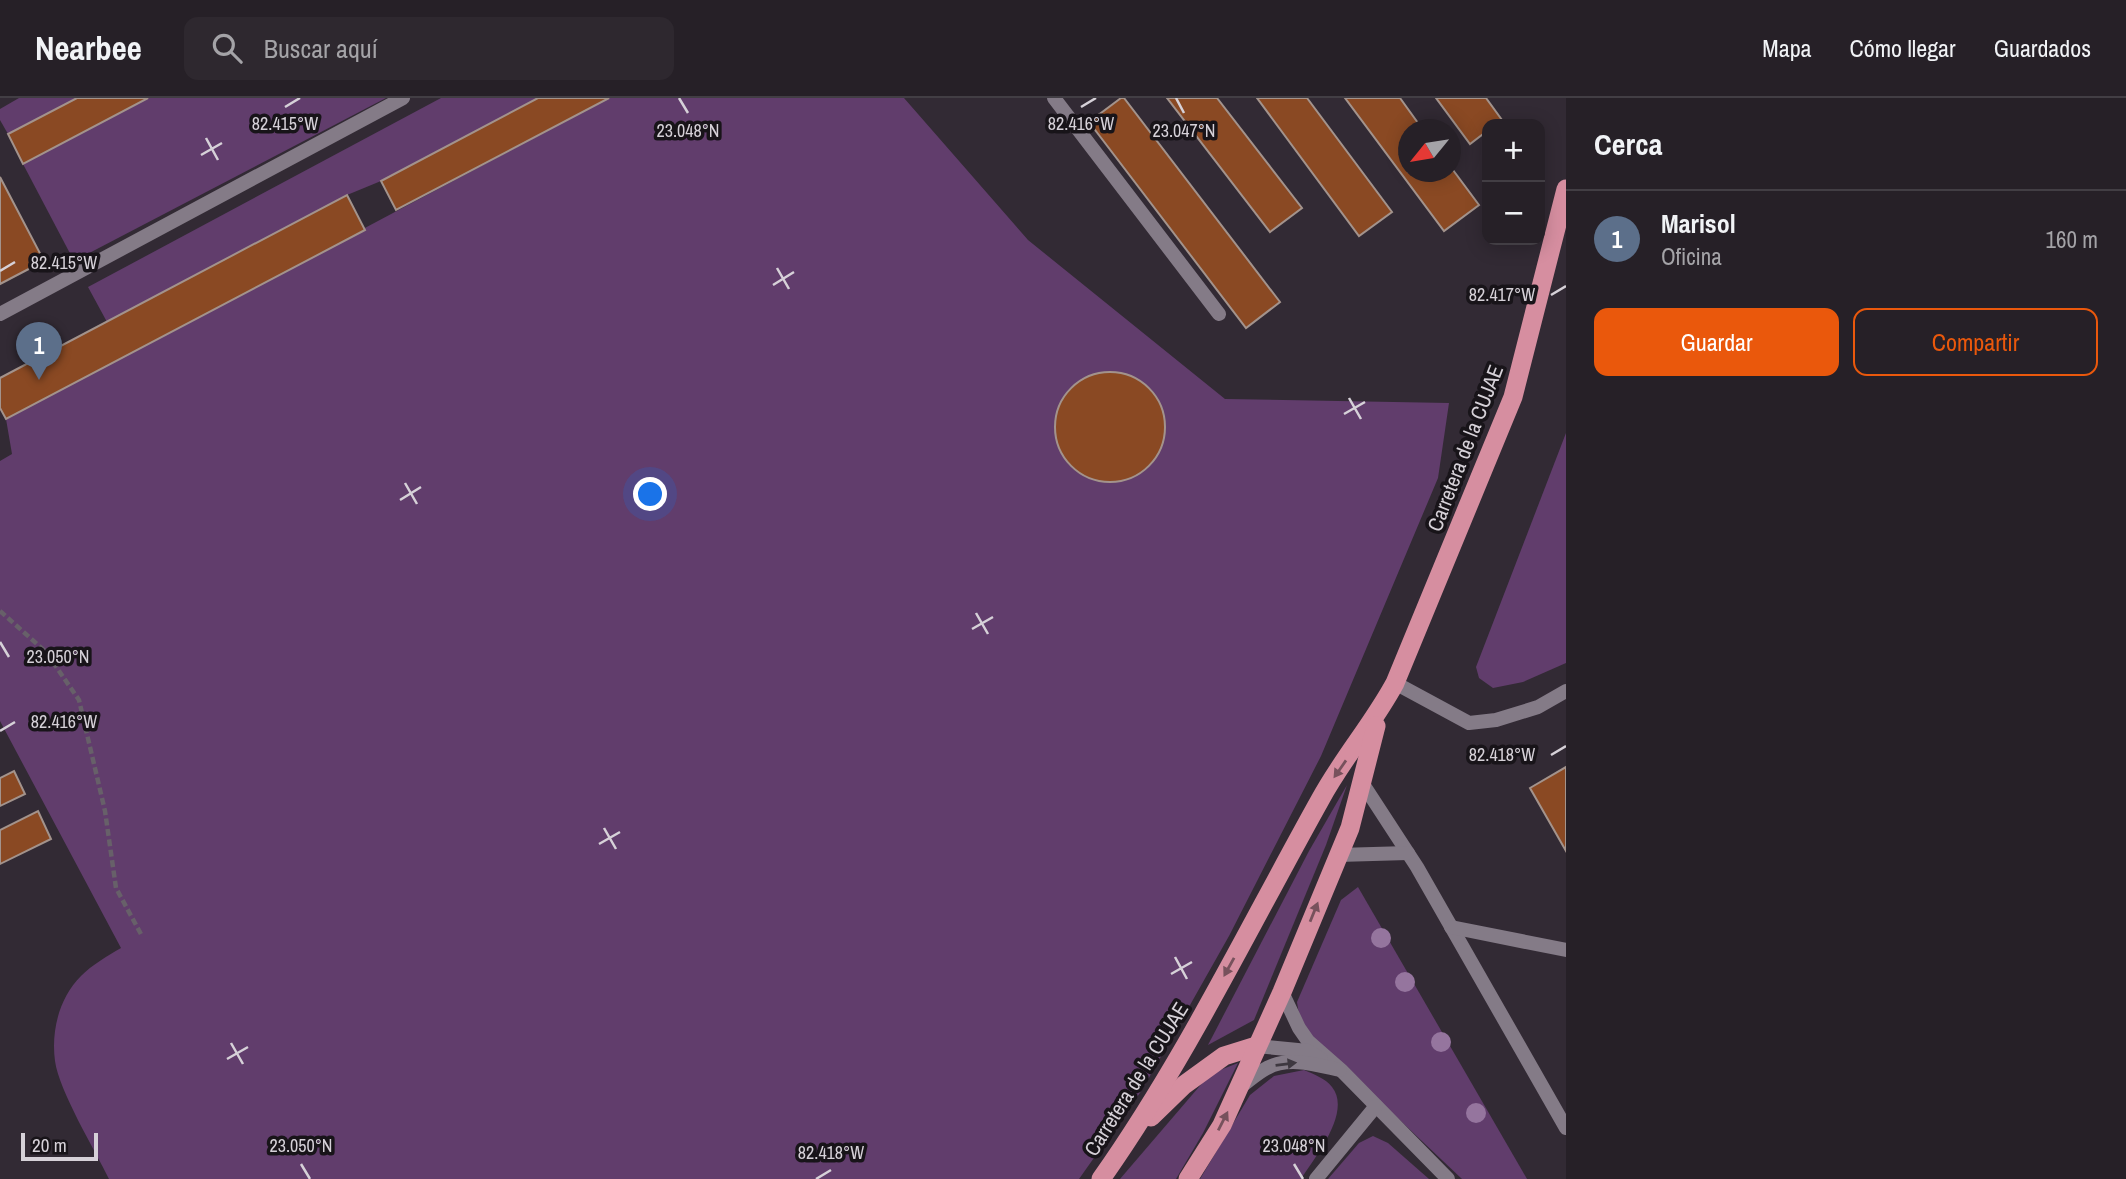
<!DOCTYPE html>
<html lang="es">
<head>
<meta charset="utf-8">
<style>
  :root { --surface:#262027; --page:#2e282f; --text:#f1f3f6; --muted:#a4a3a7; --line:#423e44; --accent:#ea580c }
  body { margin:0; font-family:"Archivo Narrow",sans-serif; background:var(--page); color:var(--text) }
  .controls { position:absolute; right:21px; top:21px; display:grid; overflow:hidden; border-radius:14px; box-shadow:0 4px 18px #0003 }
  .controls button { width:63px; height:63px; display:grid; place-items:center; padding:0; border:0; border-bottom:2px solid var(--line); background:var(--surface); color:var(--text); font:35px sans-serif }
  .compass { position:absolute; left:1398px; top:21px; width:63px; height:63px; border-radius:50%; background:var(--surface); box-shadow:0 4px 18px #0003; rotate:240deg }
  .scale { position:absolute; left:21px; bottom:18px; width:77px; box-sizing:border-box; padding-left:7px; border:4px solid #d6d1d8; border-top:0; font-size:19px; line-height:24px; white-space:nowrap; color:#d6d1d8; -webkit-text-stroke:5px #181419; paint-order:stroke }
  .you { position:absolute; left:651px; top:397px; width:24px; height:24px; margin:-18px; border:5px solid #fff; border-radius:50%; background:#1a73e8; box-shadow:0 0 0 10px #1a73e833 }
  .badge { display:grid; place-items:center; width:46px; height:46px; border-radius:50%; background:var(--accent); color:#fff; font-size:23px; font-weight:700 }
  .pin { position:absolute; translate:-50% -58px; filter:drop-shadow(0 2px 4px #0008) }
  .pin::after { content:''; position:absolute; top:37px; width:24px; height:21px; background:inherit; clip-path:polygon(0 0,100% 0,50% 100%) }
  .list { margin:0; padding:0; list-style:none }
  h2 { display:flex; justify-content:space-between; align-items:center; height:91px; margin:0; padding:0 28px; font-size:30px }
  h2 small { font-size:23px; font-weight:400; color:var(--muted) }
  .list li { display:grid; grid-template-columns:46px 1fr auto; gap:21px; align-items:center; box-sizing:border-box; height:98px; padding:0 28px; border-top:2px solid var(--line) }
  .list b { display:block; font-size:26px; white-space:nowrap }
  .list p { margin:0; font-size:23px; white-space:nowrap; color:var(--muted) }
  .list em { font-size:23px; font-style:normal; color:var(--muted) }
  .actions { display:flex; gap:14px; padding:21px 28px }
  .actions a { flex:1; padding:16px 0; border:2px solid var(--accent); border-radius:14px; text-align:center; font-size:24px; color:var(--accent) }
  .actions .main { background:var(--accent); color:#fff }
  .icon { flex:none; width:38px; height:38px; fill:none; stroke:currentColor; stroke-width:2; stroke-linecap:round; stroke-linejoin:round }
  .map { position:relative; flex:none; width:1566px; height:1081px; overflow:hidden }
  header { display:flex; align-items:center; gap:42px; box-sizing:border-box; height:98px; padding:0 35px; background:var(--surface); border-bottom:2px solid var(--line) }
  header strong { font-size:33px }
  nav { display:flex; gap:38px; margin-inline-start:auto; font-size:24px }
  .search { width:490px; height:63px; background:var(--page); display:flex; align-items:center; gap:18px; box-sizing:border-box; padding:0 24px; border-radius:14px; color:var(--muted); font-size:26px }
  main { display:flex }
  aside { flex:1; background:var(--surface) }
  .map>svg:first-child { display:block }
  .green { fill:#613d6c }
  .building { fill:#8a4923; stroke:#a3938c; stroke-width:2 }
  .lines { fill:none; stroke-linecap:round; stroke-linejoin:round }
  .path { stroke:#676069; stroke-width:4.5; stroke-dasharray:7 3.5; stroke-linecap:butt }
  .service { stroke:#847b87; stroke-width:14 }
  .trunk { stroke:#d68ea0; stroke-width:19 }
  .tree { fill:#95759e }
  .oneway { fill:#77515c }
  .oneway2 { fill:#3e3840 }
  .ticks { fill:none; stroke:#d6d1d8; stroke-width:2.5 }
  .labels { text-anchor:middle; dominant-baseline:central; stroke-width:7; stroke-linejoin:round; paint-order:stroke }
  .street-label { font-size:21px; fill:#d6d1d8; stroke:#181419 }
  .ticks-label { font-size:18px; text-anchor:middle; fill:#d6d1d8; stroke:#181419; stroke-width:7; stroke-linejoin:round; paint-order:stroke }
</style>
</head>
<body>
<header>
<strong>Nearbee</strong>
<div class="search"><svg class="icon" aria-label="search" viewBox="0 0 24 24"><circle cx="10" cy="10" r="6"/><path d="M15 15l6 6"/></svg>Buscar aquí</div>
<nav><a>Mapa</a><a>Cómo llegar</a><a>Guardados</a></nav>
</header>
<main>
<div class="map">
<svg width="1566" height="1081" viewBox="0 0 1566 1081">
  <rect width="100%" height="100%" fill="#322a34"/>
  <!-- green -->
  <g class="green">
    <path d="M 19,0 L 77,0 L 8,36 L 0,22 L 0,11 Z"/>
    <path d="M 148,0 L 386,0 L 74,163 L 23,66 Z"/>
    <path d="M 441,0 L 538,0 L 381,83 L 347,97 L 107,224 L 88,189 Z"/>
    <path d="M 609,0 L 904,0 L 1028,142 L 1225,301 L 1449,305 L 1438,380 L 1321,658 L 1229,838 L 1142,992 L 1079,1081 L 109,1081 C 95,1052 59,993 55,963 C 51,933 59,900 81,878 C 92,867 107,858 121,850 L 0,623 L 0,363 L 12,356 L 6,321 Z"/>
    <path d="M 1566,335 L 1566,565 L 1523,584 L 1493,590 L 1479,580 L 1476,569 Z"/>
    <path d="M 1347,687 L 1326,747 L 1254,922 L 1208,947 L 1309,753 Z"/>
    <path d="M 1358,789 L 1527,1081 L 1462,1081 L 1312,939 L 1299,917 L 1297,904 L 1341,802 Z"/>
    <path d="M 1238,965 L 1203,1035 L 1176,1081 L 1120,1081 L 1210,976 Z"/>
    <path d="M 1304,972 C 1313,976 1325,980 1332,989 C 1352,1014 1315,1059 1301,1081 L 1200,1081 L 1250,997 L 1274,978 Z"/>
    <path d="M 1373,1038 L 1388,1045 L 1429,1081 L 1328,1081 L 1359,1045 Z"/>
  </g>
  <!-- building -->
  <g class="building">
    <path d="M 77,0 L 148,0 L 23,66 L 8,36 Z"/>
    <path d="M 538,0 L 609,0 L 396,112 L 381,83 Z"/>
    <path d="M 1121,0 L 1124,0 L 1280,204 L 1246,230 L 1089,24 Z"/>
    <path d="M 1167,0 L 1217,0 L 1302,110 L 1270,134 Z"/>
    <path d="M 1257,0 L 1307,0 L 1392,114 L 1359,138 Z"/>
    <path d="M 1345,0 L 1400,0 L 1423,32 L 1408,32 L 1408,74 L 1450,74 L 1450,68 L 1479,107 L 1444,133 Z"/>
    <path d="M 1436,0 L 1486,0 L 1502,22 L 1496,26 L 1487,26 L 1487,33 L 1470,46 Z"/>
    <path d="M 0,79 L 44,163 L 0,186 Z"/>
    <path d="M 347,97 L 365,132 L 6,321 L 0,310 L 0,280 Z"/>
    <circle cx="1110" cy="329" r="55"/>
    <path d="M 1566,669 L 1566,753 L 1530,690 Z"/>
    <path d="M 14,673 L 25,696 L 0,708 L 0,680 Z"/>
    <path d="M 38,713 L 51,741 L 0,766 L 0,732 Z"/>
  </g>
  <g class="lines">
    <!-- path -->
    <path class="path" d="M 0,513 L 46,554 L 79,602 L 105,713 L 116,790 L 142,838"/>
    <!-- service -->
    <g class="service">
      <path d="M 1054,0 L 1219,216"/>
      <path d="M 0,216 L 403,0"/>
      <path d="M 1395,585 L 1469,625 L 1496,622 L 1538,609 L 1566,593"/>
      <path d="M 1361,683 L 1417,769 L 1566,1030"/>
      <path d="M 1338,757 L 1408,755"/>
      <path d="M 1451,829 L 1566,852"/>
      <path d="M 1282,894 L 1299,930 L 1308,943 L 1341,972 L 1448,1081"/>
      <path d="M 1256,948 L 1308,953 L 1321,961"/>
      <path d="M 1239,990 C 1248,984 1257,975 1267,970 C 1289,958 1317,967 1340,972"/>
      <path d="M 1316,1081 L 1376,1008"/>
    </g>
    <!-- trunk -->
    <g class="trunk">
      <path d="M 1151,1019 L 1184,987 L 1224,958 L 1256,948"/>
      <path d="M 1101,1081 C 1185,962 1249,829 1320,702 C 1342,661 1373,626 1395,585 L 1513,299 L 1566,91"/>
      <path d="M 1188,1081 L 1222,1027 L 1282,894 L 1350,730 L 1376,628"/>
    </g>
  </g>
  <!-- trees -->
  <g class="tree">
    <circle cx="1381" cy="840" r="10"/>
    <circle cx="1405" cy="884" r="10"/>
    <circle cx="1441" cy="944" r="10"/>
    <circle cx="1476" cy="1015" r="10"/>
  </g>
  <!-- one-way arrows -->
  <defs><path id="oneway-solid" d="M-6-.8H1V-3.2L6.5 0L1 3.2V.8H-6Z" transform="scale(1.75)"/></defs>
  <g class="oneway">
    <use href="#oneway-solid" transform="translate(1340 671) rotate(125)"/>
    <use href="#oneway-solid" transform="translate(1314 814) rotate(-68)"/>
    <use href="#oneway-solid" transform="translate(1229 869) rotate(119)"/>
    <use href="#oneway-solid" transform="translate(1223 1023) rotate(-63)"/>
  </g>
  <use class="oneway2" href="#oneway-solid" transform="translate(1286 966) rotate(-7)"/>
  <!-- ticks -->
  <path class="ticks" d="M 679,0 L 688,15M 1176,0 L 1184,15M 285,9 L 300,0M 1081,9 L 1096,0M 206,40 L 218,62M 201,57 L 222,45M 777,170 L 789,191M 0,173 L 15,164M 773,187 L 794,174M 1551,197 L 1566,188M 1349,300 L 1361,321M 1344,316 L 1365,304M 405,385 L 417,406M 400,402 L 421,389M 976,515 L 988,536M 972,531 L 993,519M 0,544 L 9,559M 0,633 L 15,624M 1551,657 L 1566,648M 604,730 L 616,751M 599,746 L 620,734M 1175,859 L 1187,881M 1171,876 L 1192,864M 231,945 L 243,966M 227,961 L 248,949M 301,1066 L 310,1081M 1294,1066 L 1303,1081M 816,1081 L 831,1072"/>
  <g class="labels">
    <!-- street labels -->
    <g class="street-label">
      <text transform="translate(1465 350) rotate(-69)">Carretera de la CUJAE</text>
      <text transform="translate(1136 981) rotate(-58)">Carretera de la CUJAE</text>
    </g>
  </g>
  <g class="ticks-label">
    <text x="285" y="32">82.415°W</text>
    <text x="1081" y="32">82.416°W</text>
    <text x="688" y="39">23.048°N</text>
    <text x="1184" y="39">23.047°N</text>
    <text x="64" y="171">82.415°W</text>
    <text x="1502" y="203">82.417°W</text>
    <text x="58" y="565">23.050°N</text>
    <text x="64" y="630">82.416°W</text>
    <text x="1502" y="663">82.418°W</text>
    <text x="301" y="1054">23.050°N</text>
    <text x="1294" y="1054">23.048°N</text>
    <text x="831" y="1061">82.418°W</text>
  </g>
</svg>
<div class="controls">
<button>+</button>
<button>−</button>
</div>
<svg class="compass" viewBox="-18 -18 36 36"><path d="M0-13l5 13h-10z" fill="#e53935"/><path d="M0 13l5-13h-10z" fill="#a4a3a7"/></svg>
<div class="scale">20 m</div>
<div class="you"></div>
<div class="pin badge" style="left:39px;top:282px;background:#5c6f8a">1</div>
</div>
<aside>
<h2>Cerca<small></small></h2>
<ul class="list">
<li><span class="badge" style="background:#5c6f8a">1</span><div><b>Marisol</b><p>Oficina</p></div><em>160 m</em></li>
</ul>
<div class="actions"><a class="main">Guardar</a><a>Compartir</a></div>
</aside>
</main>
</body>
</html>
